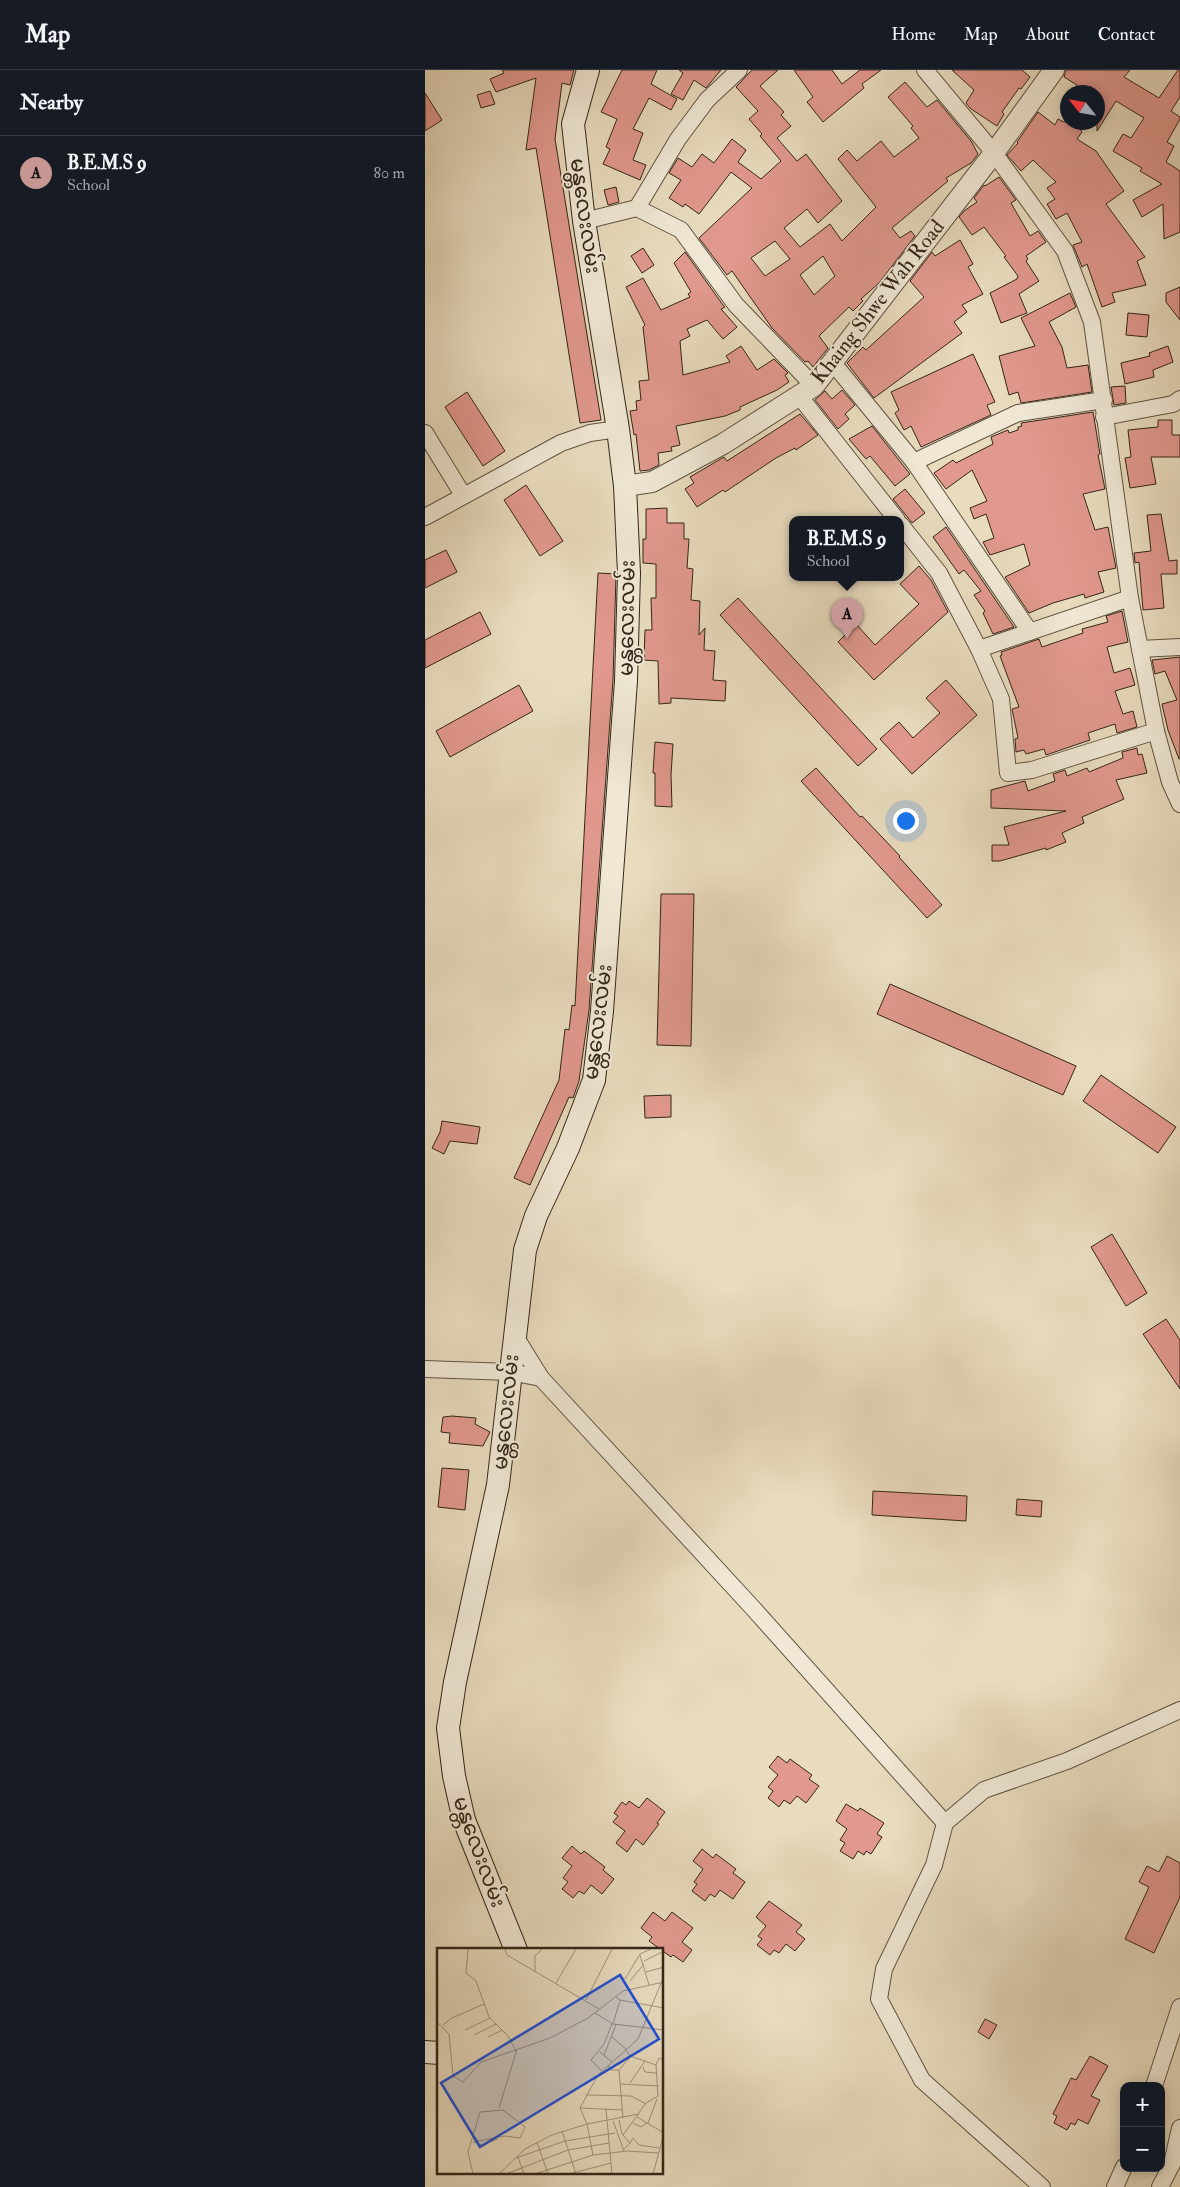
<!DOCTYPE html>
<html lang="en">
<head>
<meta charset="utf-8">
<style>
  :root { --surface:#171b24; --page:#242831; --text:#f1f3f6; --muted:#9ea1a6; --line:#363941; --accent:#c59692 }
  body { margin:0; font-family:"IM FELL Double Pica","Noto Sans Myanmar",serif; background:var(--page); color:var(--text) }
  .controls { position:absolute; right:15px; bottom:15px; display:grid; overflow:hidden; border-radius:10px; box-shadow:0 2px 12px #0003 }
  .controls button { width:45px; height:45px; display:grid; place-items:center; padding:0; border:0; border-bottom:1px solid var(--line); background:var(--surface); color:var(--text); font:25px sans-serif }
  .compass { position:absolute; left:635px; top:15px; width:45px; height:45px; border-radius:50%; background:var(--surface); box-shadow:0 2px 12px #0003; rotate:301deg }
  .you { position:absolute; left:480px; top:750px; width:18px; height:18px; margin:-12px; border:4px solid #fff; border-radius:50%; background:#1a73e8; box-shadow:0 0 0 8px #1a73e833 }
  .badge { display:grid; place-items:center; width:32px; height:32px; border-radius:50%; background:var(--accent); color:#111; font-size:16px; font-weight:700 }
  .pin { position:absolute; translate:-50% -41px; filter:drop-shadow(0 1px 2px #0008) }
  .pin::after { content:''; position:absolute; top:26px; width:18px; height:15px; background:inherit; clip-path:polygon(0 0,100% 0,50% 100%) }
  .popup { position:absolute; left:364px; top:446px; width:115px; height:65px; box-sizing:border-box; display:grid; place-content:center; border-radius:10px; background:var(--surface); filter:drop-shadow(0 1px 4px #0005); font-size:16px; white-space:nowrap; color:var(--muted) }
  .popup b { font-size:19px; color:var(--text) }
  .popup::after { content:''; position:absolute; left:50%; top:100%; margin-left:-10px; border:10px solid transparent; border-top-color:var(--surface) }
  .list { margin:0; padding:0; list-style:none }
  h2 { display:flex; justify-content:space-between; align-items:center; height:65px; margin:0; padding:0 20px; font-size:21px }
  h2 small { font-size:16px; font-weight:400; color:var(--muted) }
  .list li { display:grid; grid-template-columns:32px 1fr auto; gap:15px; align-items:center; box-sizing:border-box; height:75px; padding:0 20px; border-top:1px solid var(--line) }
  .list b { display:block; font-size:19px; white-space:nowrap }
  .list p { margin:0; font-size:16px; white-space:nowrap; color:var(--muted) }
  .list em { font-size:16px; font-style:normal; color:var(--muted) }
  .map { position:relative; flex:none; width:755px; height:2117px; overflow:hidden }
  header { display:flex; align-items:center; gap:30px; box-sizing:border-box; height:70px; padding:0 25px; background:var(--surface); border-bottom:1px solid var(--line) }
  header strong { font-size:24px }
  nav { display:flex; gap:28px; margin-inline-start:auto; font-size:18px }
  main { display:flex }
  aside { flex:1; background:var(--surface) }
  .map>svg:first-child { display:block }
  .building { fill:#e1988e; stroke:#332618; fill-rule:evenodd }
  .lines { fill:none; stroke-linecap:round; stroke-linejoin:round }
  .minor-casing { stroke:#605342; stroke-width:18 }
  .tertiary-casing { stroke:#605342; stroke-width:22 }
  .secondary-casing { stroke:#332618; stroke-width:24 }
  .minor { stroke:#f0e8d5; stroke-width:16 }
  .tertiary { stroke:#f0e8d5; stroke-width:20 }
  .secondary { stroke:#f0e8d5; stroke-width:22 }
  .labels { text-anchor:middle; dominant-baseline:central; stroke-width:4; stroke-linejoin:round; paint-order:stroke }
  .street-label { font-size:21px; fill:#332618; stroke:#f0e8d5 }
  .inset-road { fill:none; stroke:#a0937c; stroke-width:1 }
  .view { fill:#1d4ed8; fill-opacity:0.15; stroke:#1d4ed8; stroke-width:2.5 }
  .inset-edge { fill:none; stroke:#332618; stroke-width:2.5 }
</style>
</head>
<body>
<header>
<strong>Map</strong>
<nav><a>Home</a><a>Map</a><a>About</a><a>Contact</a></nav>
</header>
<main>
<aside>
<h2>Nearby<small></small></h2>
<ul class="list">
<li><span class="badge">A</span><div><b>B.E.M.S 9</b><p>School</p></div><em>80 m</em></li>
</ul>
</aside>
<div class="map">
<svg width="755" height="2117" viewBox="0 0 755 2117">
  <rect width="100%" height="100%" fill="#e8dbbe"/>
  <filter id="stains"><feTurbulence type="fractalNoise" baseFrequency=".004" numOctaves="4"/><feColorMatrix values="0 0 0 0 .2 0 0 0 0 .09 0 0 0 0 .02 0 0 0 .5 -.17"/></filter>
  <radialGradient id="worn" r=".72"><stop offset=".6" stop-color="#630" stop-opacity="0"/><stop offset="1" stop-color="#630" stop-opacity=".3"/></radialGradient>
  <!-- building -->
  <g class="building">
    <path d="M 77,0 L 149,0 L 145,15 L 137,13 L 130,69 L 176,350 L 155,353 L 111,78 L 101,80 L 111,8 L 71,22 L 65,9 L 79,3 Z"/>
    <path d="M 197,0 L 232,0 L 226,14 L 252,29 L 246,40 L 224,28 L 208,59 L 218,63 L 208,90 L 221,95 L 215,110 L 178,94 L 185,79 L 181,77 L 192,49 L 176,42 Z"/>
    <path d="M 254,0 L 296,0 L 281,18 L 269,10 L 258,30 L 246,24 L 258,3 Z"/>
    <path d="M 327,0 L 353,0 L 335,16 L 359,42 L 356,45 L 366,56 L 352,68 L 372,91 L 381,84 L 417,131 L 393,153 L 382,139 L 359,158 L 375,177 L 405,154 L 417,171 L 451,137 L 413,89 L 422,80 L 432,91 L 456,71 L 469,87 L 494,68 L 486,58 L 488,56 L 463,27 L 480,12 L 502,37 L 512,30 L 546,71 L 553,84 L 546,93 L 521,108 L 523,111 L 467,158 L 475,168 L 486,161 L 490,166 L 454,213 L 436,229 L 438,231 L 428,241 L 424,237 L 394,266 L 403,278 L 388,297 L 383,291 L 380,292 L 347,258 L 307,201 L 302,205 L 274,168 L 327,118 L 306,102 L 274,144 L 260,134 L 258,137 L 244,128 L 256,110 L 244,103 L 253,88 L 267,97 L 277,84 L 289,93 L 307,69 L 321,80 L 313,92 L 336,109 L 356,91 L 335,66 L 337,64 L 324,49 L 333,41 L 311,17 ZM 350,171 L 365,189 L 340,206 L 326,188 ZM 398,186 L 410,206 L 389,225 L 375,205 Z"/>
    <path d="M 369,0 L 407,0 L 417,14 L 435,0 L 456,0 L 437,14 L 439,18 L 398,52 L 382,32 L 388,27 Z"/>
    <path d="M 527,0 L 597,0 L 605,7 L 596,19 L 594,18 L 577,42 L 579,44 L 572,56 L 546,39 L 541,33 L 549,20 Z"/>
    <path d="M 641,0 L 705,0 L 699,7 L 734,28 L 753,0 L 755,0 L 755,27 L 746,41 L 755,47 L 755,49 L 742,72 L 749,76 L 741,92 L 755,101 L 755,162 L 739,169 L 738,134 L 717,147 L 708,130 L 737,114 L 715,101 L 717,98 L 688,81 L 698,64 L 706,68 L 719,48 L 691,31 L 672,61 L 672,22 L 648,22 L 652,15 L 639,7 Z"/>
    <path d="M 65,21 L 70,34 L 56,38 L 52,25 Z"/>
    <path d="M 0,23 L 17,50 L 0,61 Z"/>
    <path d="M 613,42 L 630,55 L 633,49 L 639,52 L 650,52 L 657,62 L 652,69 L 671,81 L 699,121 L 681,134 L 720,187 L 712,191 L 721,215 L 687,223 L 690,232 L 677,237 L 662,194 L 657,197 L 648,175 L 657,172 L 642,143 L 631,149 L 622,134 L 630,129 L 622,118 L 631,112 L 608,90 L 596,101 L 582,85 L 593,73 L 592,72 Z"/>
    <path d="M 574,107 L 591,130 L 586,133 L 605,166 L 613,161 L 621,172 L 601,186 L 603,189 L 601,191 L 614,211 L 594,224 L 602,243 L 576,253 L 565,223 L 592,209 L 593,206 L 579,187 L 581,186 L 559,157 L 547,165 L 534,147 L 539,141 L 552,132 L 549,128 L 559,115 L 560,116 Z"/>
    <path d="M 191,117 L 194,132 L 183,135 L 179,120 Z"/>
    <path d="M 535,170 L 548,194 L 543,197 L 558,224 L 537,235 L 542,242 L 529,252 L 537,263 L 449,328 L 422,293 L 438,277 L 441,280 L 499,227 L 485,211 L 507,182 L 510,186 Z"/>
    <path d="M 218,178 L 229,195 L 217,203 L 206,186 Z"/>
    <path d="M 260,182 L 298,235 L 300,237 L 296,239 L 312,257 L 298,269 L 282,250 L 262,259 L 265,266 L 255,271 L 258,305 L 305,292 L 301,286 L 316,276 L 332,300 L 349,289 L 363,303 L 360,305 L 364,312 L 352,320 L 315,337 L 315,340 L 300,346 L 251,356 L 255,375 L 246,377 L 247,381 L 233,383 L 234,395 L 224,400 L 215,401 L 211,364 L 209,365 L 205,341 L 212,340 L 211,331 L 216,330 L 214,311 L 224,310 L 218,257 L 220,255 L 201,217 L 218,208 L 236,240 L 265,227 L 263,224 L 266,222 L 249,193 Z"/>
    <path d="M 755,217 L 755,250 L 741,232 L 741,223 Z"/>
    <path d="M 645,223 L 651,237 L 624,252 L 637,277 L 642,298 L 663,295 L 667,322 L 596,333 L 593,322 L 584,325 L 574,286 L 610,276 L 596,248 Z"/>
    <path d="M 703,243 L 724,245 L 722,267 L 701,265 Z"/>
    <path d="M 743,276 L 748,292 L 728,300 L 729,307 L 700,314 L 696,293 L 725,286 L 724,283 Z"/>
    <path d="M 548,284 L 570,332 L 562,335 L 566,345 L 496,377 L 486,356 L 479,360 L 470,343 L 474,340 L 466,322 Z"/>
    <path d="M 700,316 L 701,333 L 689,335 L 686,317 Z"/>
    <path d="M 417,320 L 430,335 L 420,344 L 424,349 L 413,359 L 390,330 L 400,321 L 407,329 Z"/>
    <path d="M 42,322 L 80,381 L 58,396 L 20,337 Z"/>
    <path d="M 668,342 L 675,384 L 673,385 L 680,419 L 658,424 L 670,460 L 683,457 L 691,498 L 673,502 L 679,522 L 660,528 L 659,524 L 628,533 L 604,543 L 580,507 L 605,495 L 599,474 L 565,485 L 558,472 L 569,468 L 561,444 L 549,449 L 545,438 L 562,431 L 547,400 L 521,419 L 509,403 L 528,390 L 531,393 L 568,374 L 566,367 L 583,360 L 584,363 L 593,360 L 593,357 L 597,356 L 596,353 Z"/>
    <path d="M 375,344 L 393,365 L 371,380 L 370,378 L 351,388 L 300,422 L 298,420 L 272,437 L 260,419 L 269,413 L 265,407 L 299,387 L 302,391 Z"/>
    <path d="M 733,350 L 747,350 L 747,365 L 755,365 L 755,387 L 726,387 L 731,414 L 705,418 L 700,388 L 706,387 L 703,360 L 733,357 Z"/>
    <path d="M 447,356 L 485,404 L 470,416 L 445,386 L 441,389 L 424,369 Z"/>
    <path d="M 101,415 L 138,471 L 115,486 L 79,430 Z"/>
    <path d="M 480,419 L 500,443 L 487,453 L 468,429 Z"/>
    <path d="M 242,438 L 242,453 L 259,453 L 259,469 L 264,469 L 262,498 L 268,499 L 266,530 L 275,531 L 274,565 L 280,558 L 279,580 L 290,581 L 288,610 L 301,611 L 300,631 L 246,628 L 246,633 L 234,634 L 233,591 L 219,590 L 220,560 L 227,560 L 226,528 L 231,528 L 231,494 L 218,493 L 218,469 L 221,469 L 221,439 Z"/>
    <path d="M 736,444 L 744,491 L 752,490 L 752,504 L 736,504 L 739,538 L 718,540 L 714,492 L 710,493 L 709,483 L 726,481 L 722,445 Z"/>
    <path d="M 521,457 L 589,557 L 568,564 L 558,543 L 560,541 L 549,525 L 556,521 L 539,500 L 534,504 L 508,467 Z"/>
    <path d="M 21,480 L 32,502 L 0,518 L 0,490 Z"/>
    <path d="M 494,496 L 506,510 L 523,542 L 449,610 L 413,572 L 431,554 L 450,575 L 494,534 L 475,514 Z"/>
    <path d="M 173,503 L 191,504 L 188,610 L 164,940 L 154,1011 L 148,1028 L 144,1027 L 105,1115 L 89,1108 L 134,1010 L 140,959 L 144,960 L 147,935 L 150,936 Z"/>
    <path d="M 313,528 L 452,679 L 433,696 L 295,545 Z"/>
    <path d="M 697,541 L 703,572 L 682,577 L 689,603 L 705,598 L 710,615 L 690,621 L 698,644 L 708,641 L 712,657 L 692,663 L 690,654 L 663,663 L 665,670 L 621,685 L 619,679 L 601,684 L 599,680 L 591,682 L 590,669 L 593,668 L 587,639 L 594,637 L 575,586 L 577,585 L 576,582 L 614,569 L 617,577 L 658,563 L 657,559 L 683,552 L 681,546 Z"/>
    <path d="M 55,542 L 66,564 L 0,598 L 0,570 Z"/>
    <path d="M 755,587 L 755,689 L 754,689 L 743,660 L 737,634 L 752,630 L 740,601 L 730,604 L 727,590 Z"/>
    <path d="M 521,610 L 552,645 L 487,704 L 455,669 L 474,652 L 488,668 L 515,643 L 501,628 Z"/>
    <path d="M 94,615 L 108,641 L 25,687 L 11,661 Z"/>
    <path d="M 230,672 L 248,674 L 246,705 L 247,737 L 230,736 L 230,703 L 228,703 Z"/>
    <path d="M 712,678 L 713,685 L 717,684 L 722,703 L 691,710 L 699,729 L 657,747 L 659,753 L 637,763 L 641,772 L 621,780 L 621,778 L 575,791 L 567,791 L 567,775 L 584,775 L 579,757 L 641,741 L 566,738 L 566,720 L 600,711 L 603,721 L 630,711 L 628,704 L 640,700 L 642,706 L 662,698 L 664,702 L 698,688 L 697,682 Z"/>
    <path d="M 391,698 L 435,747 L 437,746 L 475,786 L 474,787 L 517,835 L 502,848 L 376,711 Z"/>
    <path d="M 236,824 L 269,824 L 266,976 L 232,975 Z"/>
    <path d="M 465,914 L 651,996 L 638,1025 L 452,944 Z"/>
    <path d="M 676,1005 L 751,1057 L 733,1083 L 658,1031 Z"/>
    <path d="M 246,1025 L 246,1047 L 220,1048 L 219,1026 Z"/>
    <path d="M 17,1051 L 55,1057 L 52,1074 L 25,1071 L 19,1084 L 7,1078 L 15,1062 Z"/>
    <path d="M 687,1164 L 722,1223 L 701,1236 L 666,1177 Z"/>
    <path d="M 741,1249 L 755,1270 L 755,1319 L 718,1264 Z"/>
    <path d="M 27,1346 L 51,1348 L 50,1354 L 65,1362 L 58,1376 L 24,1373 L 25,1363 L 16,1362 L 18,1347 Z"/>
    <path d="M 17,1398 L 44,1400 L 40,1440 L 13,1437 Z"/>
    <path d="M 448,1421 L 542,1426 L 541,1451 L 447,1445 Z"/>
    <path d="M 592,1429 L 617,1431 L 616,1447 L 591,1445 Z"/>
    <path d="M 353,1686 L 362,1693 L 365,1689 L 387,1705 L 384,1709 L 394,1716 L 381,1733 L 372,1726 L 365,1734 L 359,1730 L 354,1737 L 343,1728 L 348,1721 L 343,1717 L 353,1705 L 344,1697 Z"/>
    <path d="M 222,1728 L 240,1742 L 232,1753 L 234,1754 L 218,1775 L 211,1769 L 202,1782 L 191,1773 L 200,1761 L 188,1752 L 193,1746 L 189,1743 L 197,1732 L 201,1735 L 204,1731 L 214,1738 Z"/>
    <path d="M 421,1734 L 433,1741 L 435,1738 L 459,1753 L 452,1764 L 457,1767 L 446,1784 L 441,1781 L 439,1785 L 433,1781 L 428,1789 L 415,1781 L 420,1773 L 415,1770 L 422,1759 L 411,1751 Z"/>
    <path d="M 147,1776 L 156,1784 L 159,1781 L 180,1797 L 178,1800 L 189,1809 L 177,1824 L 166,1815 L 159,1824 L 154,1821 L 148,1828 L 137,1819 L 143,1812 L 138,1808 L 147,1796 L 137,1788 Z"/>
    <path d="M 277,1779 L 288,1788 L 291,1784 L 311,1799 L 308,1803 L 320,1812 L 308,1829 L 295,1820 L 290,1827 L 285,1824 L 280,1831 L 267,1821 L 272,1814 L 269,1812 L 278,1799 L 268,1791 Z"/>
    <path d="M 742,1786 L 755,1793 L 755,1827 L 729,1883 L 700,1869 L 724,1817 L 714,1812 L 722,1796 L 734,1802 Z"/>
    <path d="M 344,1831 L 377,1855 L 371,1862 L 380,1869 L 370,1881 L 361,1874 L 354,1883 L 349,1880 L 345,1885 L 332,1875 L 337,1869 L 333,1866 L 341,1856 L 331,1847 Z"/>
    <path d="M 228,1842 L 240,1851 L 247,1842 L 268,1858 L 257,1872 L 267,1880 L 258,1892 L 248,1885 L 246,1887 L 224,1871 L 227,1867 L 216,1858 Z"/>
    <path d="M 560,1949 L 572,1955 L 564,1969 L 553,1962 Z"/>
    <path d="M 665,1986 L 683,1996 L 666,2026 L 675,2030 L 663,2054 L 653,2049 L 650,2055 L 646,2053 L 642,2060 L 629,2053 L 632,2046 L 628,2044 L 646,2008 L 651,2010 Z"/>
  </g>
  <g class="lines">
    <!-- minor casing -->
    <g class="minor-casing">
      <g id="minor">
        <path d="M 500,0 L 569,83 L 640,181 L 667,252 L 705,528 L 731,661 L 745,712 L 755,734"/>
        <path d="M 212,138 L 256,160 L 311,235 L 389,316"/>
        <path d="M 159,151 L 212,138 L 253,69 L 282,30 L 314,0"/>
        <path d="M 408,293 L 489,392 L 605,562"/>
        <path d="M 375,327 L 472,450"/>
        <path d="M 679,347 L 748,334 L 755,329"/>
        <path d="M 0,363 L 38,425"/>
        <path d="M 489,392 L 593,343 L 679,330"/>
        <path d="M 0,447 L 136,373 L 165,363 L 193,359"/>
        <path d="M 476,455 L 514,503 L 554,579 L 576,629 L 583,703 L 607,700 L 731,661"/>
        <path d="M 554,579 L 705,528"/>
        <path d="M 715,579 L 755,577"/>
        <path d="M 90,1266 L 116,1308 L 326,1536 L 520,1753"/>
        <path d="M 0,1299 L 85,1302 L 116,1308"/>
        <path d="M 729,2016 L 755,1937"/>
        <path d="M 617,2117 L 497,2010 L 454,1929 L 459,1899 L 509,1795 L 520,1753 L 559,1720 L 642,1691 L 755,1640"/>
        <path d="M 690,2117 L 699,2097"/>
        <path d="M 735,2117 L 747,2094 L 755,2058"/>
      </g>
    </g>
    <!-- tertiary casing -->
    <g class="tertiary-casing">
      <path id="tertiary" d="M 200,416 L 227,412 L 298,374 L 389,316 L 569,83 L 629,0"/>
    </g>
    <!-- secondary casing -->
    <g class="secondary-casing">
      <g id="secondary">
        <path d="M 91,1880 L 39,1750 L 29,1706 L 23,1658 L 30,1612 L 73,1415 L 100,1180 L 111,1146 L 143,1078 L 169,1010 L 177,941 L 201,611 L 204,503 L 200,416 L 193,359 L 159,151 L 148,54 L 163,0"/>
        <path d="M 0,1982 L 14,1983"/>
      </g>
    </g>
    <!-- minor -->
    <use href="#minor" class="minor"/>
    <!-- tertiary -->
    <use href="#tertiary" class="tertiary"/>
    <!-- secondary -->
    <use href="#secondary" class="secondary"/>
  </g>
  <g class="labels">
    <!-- street labels -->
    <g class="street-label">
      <text transform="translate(160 146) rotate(82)">မန္တလေးလမ်း</text>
      <text transform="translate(453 232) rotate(-52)">Khaing Shwe Wah Road</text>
      <text transform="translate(202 548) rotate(-89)">မန္တလေးလမ်း</text>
      <text transform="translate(173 952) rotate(-83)">မန္တလေးလမ်း</text>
      <text transform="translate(81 1342) rotate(-84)">မန္တလေးလမ်း</text>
      <text transform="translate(54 1782) rotate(70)">မန္တလေးလမ်း</text>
    </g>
  </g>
  <!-- overview -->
  <g transform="translate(12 1878)">
    <rect width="226" height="226" fill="#e8dbbe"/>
    <path class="inset-road" d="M 31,1 L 29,25 L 39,33 L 52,69 L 71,88 L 79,103M 68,1 L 70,7 L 162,61M 203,7 L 212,37M 207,13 L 227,3M 98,24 L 98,8 L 105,1M 209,24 L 227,19M 188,31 L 203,6 L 214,1M 193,33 L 207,16M 119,35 L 139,1M 179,49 L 183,52 L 227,60M 149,52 L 175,1M 158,65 L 176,76 L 227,82M 0,74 L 12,86 L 16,128 L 26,134 L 44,114 L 113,90 L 151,70 L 186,43 L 227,34M 176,76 L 183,52M 6,77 L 15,70 L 47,56M 28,82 L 53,70M 37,87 L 59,76M 51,89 L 65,82M 175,89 L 190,102M 189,102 L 193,108 L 219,117M 163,104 L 175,114M 167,107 L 179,77M 171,117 L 174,122 L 182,122 L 194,108M 206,119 L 208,124 L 219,125M 182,122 L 186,170M 165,123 L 154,112 L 167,96 L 175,76M 193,135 L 208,113M 183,136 L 222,138M 149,147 L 194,148 L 209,156M 62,160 L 80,101M 143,160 L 186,162M 169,161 L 175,226M 200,169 L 227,185M 182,172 L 185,186 L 193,195 L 187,201M 176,173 L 187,203M 196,175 L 204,179 L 210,175M 211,175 L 220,151M 125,183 L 139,226M 186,187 L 209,155 L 221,148 L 219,117 L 222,110 L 227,112M 36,194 L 68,188 L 83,190 L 88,179 L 66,162 L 43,164 L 31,204 L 36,226M 37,194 L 44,197 L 61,191M 100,194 L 111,226M 193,195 L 196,190 L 202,197 L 222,200M 156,207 L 150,176 L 143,160 L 161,127 L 201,91 L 227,28M 81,209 L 87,226M 79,210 L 128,193 L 178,185M 62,226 L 88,201 L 115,187 L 150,176 L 202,166M 69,226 L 131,202 L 172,195M 98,226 L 156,207 L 190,203 L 221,205M 132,226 L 174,215M 216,226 L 227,186"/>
    <path class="view" d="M 183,27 L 222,91 L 43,199 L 4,135 Z"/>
    <rect width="226" height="226" class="inset-edge"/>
  </g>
  <rect width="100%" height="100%" filter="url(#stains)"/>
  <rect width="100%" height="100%" fill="url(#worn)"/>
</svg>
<div class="controls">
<button>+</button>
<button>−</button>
</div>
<svg class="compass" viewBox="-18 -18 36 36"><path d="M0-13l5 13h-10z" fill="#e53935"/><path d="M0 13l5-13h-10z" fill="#9ea1a6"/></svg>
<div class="you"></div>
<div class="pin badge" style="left:422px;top:569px">A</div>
<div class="popup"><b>B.E.M.S 9</b>School</div>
</div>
</main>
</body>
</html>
